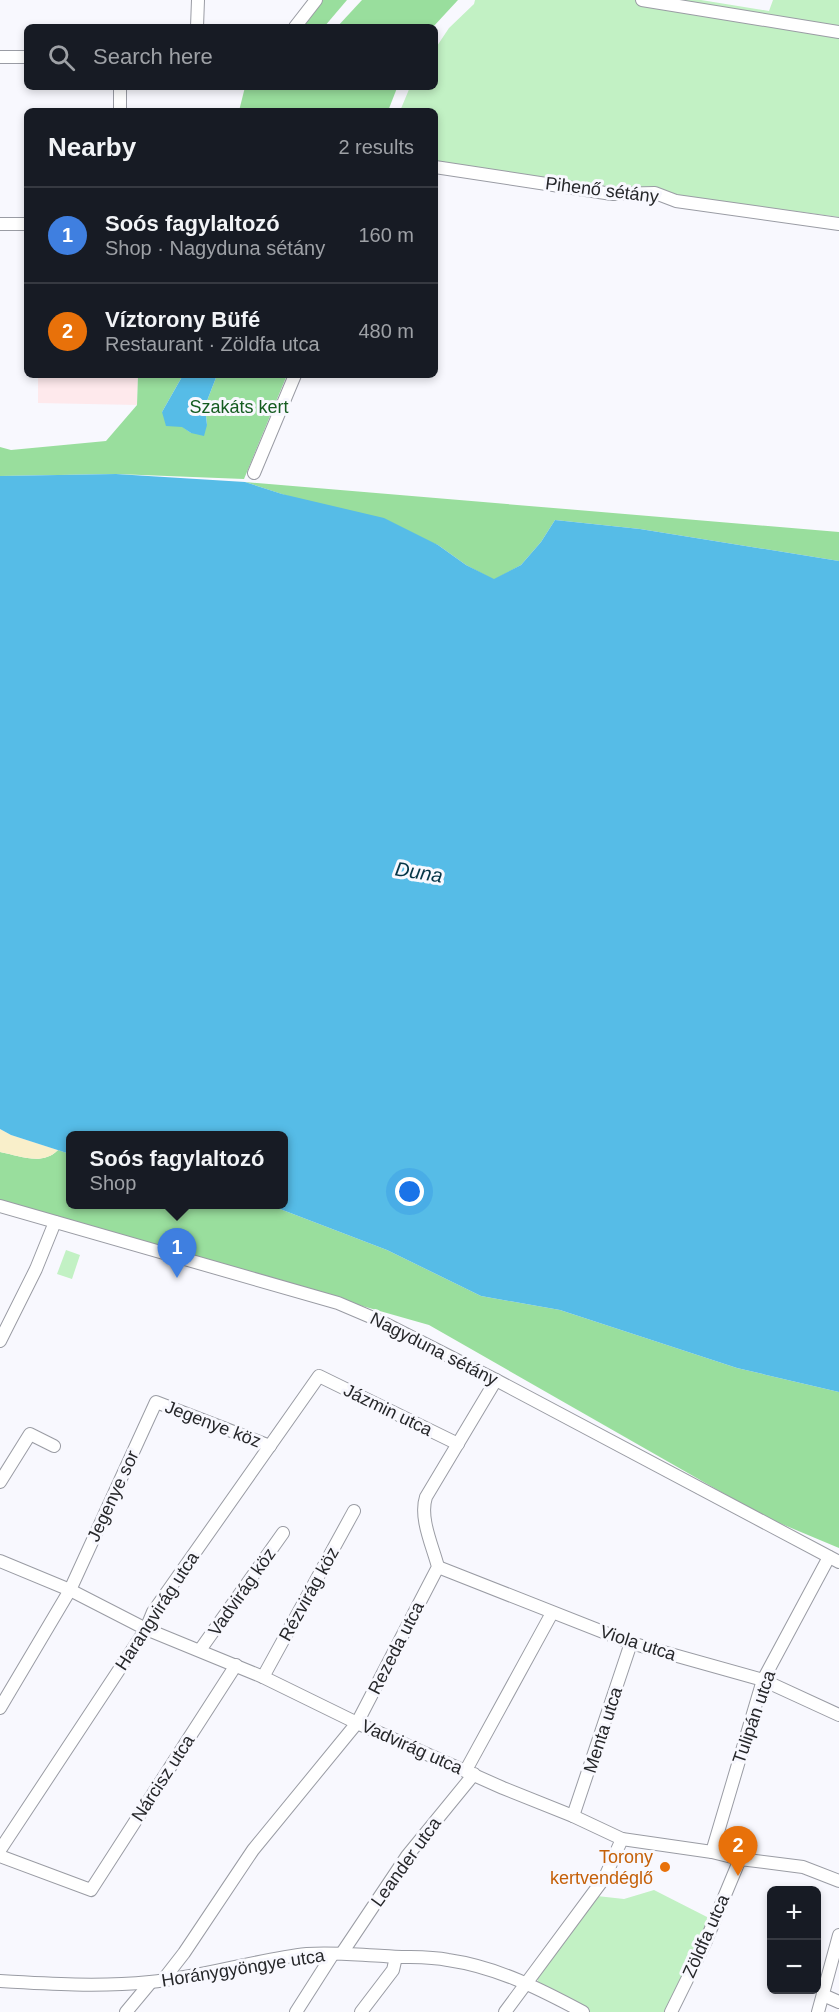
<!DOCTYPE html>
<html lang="en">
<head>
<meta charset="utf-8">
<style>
  :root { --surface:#171b24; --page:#20242c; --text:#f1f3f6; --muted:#9ea1a6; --line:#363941; --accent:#5166dc }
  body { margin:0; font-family:Arial,sans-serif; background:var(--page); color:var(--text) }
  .controls { position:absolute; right:18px; bottom:18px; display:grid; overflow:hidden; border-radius:9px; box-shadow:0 3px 9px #0003 }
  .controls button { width:54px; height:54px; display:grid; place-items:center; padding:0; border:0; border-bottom:2px solid var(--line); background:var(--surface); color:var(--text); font:30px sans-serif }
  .you { position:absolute; left:410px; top:1192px; width:21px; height:21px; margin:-15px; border:4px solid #fff; border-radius:50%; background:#1a73e8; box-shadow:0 0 0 9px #1a73e833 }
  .badge { display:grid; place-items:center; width:39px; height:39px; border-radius:50%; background:var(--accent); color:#fff; font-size:20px; font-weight:700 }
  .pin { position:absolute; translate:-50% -50px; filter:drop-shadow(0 2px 3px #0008) }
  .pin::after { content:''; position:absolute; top:32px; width:21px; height:18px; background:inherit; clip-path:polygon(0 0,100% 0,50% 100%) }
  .popup { position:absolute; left:66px; top:1131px; width:222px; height:78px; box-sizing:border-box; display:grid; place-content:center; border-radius:9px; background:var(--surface); filter:drop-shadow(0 2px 4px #0005); font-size:20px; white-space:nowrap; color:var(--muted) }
  .popup b { font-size:22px; color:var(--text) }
  .popup::after { content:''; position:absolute; left:50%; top:100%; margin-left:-12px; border:12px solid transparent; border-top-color:var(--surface) }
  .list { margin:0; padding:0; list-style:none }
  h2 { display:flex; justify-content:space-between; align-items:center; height:78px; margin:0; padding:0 24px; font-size:26px }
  h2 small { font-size:20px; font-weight:400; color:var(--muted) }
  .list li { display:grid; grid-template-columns:39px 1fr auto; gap:18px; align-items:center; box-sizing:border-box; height:96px; padding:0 24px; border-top:2px solid var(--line) }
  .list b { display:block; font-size:22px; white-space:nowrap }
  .list p { margin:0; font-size:20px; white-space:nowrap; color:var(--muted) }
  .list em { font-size:20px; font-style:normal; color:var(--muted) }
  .icon { flex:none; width:33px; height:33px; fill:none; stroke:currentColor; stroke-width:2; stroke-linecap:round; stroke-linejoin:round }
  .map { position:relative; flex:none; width:839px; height:2012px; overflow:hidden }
  .search { position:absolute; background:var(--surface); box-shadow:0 3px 9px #0003; left:24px; top:24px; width:414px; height:66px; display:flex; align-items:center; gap:15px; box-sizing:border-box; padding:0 21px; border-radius:9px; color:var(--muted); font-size:22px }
  .panel { position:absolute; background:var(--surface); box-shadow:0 3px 9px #0003; left:24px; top:108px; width:414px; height:270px; border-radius:9px }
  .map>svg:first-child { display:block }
  .commercial { fill:#fee9ec }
  .green { fill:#c2f1c4 }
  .forest { fill:#99de9d }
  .sand { fill:#f9efca }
  .water { fill:#56bce7 }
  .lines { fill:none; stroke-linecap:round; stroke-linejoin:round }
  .street-casing { stroke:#9a9ca4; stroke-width:14 }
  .street { stroke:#fff; stroke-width:12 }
  .food-dot { fill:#e8710a; stroke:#f8f8fe; stroke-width:2 }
  .labels { text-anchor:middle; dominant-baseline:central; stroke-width:6; stroke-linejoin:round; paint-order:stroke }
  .street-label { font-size:18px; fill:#26272a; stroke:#f8f8fe }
  .park-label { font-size:18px; fill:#145b20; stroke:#f8f8fe }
  .food-label { font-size:18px; fill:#c56008; stroke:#f8f8fe; text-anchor:end }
  .water-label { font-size:20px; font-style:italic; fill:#053547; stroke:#f8f8fe }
</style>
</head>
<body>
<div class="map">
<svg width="839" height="2012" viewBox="0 0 839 2012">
  <rect width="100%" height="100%" fill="#f8f8fe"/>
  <!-- commercial -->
  <path class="commercial" d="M 38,375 L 138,375 L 137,405 L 38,403 Z"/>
  <!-- green -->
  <g class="green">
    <path d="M 475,0 L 701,0 L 769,11 L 773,0 L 839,0 L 839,217 L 435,163 L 435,111 L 400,111 L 410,87 L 435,87 L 435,49 L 449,28 L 474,4 Z"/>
    <path d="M 66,1250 L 80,1255 L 72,1279 L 57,1274 Z"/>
    <path d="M 654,1890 L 709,1918 L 666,2012 L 587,2012 L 540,1989 L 536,1974 L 597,1896 L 624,1899 Z"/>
  </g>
  <!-- forest -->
  <g class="forest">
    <path d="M 323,0 L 347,0 L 324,27 L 302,27 Z"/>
    <path d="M 362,0 L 458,0 L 433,27 L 337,27 Z"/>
    <path d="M 245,87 L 396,87 L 397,88 L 388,111 L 239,111 Z"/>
    <path d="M 138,375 L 183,375 L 162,412 L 191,433 L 207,425 L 205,406 L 217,375 L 287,375 L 244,479 L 116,474 L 0,476 L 0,447 L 11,450 L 106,441 L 137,405 Z"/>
    <path d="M 245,482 L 839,532 L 839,561 L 640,529 L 555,520 L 541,542 L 521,565 L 494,580 L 466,565 L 438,545 Z"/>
    <path d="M 58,1150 L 70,1154 L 70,1204 L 263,1205 L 280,1209 L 387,1250 L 481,1296 L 560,1310 L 737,1368 L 839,1392 L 839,1548 L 765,1517 L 429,1325 L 0,1203 L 0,1152 C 21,1156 42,1166 58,1150 Z"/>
  </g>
  <!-- sand -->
  <path class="sand" d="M 0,1129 L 11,1135 L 58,1150 C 42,1166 21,1156 0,1152 Z"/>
  <!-- water -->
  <g class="water">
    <path d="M 183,375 L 217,375 L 205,406 L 207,425 L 204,436 L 191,433 L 182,427 L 166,426 L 162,412 Z"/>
    <path d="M 116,474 L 245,482 L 282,494 L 384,518 L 438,545 L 466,565 L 494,579 L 521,565 L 541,542 L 555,520 L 640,529 L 839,561 L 839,1392 L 737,1368 L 560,1310 L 481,1296 L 387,1250 L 280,1209 L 263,1205 L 284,1204 L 284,1136 L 70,1136 L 70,1154 L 11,1135 L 0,1129 L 0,476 Z"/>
  </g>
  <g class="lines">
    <!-- street casing -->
    <g class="street-casing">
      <g id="street">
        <path d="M 642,0 L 839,32"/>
        <path d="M 197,27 L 198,0"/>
        <path d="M 295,27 L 316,0"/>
        <path d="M 0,57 L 27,57"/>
        <path d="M 120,111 L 120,87"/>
        <path d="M 435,167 L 612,194 L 655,193 L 676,201 L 839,224"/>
        <path d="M 0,224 L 27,224"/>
        <path d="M 254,473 L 295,375"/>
        <path d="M 0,1206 L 338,1303 L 378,1320 L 496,1380 L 839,1562"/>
        <path d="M 0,1341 L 36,1269 L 55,1222"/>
        <path d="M 0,1482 L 30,1434 L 54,1446"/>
        <path d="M 0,1561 L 70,1590 L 146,1629 L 263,1677 L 357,1723 L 503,1788 L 573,1816 L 622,1839 L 712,1852 L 740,1859 L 803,1867 L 839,1881"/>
        <path d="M 438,1567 L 631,1643 L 763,1680 L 839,1715"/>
        <path d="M 200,1650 L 283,1533"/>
        <path d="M 263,1677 L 354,1511"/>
        <path d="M 0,1708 L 70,1590 L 156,1402 L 270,1446"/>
        <path d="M 466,1770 L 552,1613"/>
        <path d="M 573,1816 L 631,1643"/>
        <path d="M 0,1850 L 146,1629 L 153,1612 L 319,1376 L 458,1444"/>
        <path d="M 712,1852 L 763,1680 L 829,1557"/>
        <path d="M 0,1856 L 91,1890 L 236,1665"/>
        <path d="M 342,1953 L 407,1856 L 474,1774"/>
        <path d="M 163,1980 L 184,1953 L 253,1850 L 357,1723 L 438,1567 C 433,1547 419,1518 426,1497 L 496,1380"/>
        <path d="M 0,1981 C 50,1984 100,1987 150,1982 C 203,1977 254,1960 307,1954 C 333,1952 359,1955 384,1956 C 406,1958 427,1956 448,1960 C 497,1967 540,1989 583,2012"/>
        <path d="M 823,1995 L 839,2002"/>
        <path d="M 126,2012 L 151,1982"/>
        <path d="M 296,2012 L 333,1954"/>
        <path d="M 361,2012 L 393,1970 L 396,1957"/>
        <path d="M 505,2012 L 605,1877 L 622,1839"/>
        <path d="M 671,2012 L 705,1943 L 740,1859"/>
        <path d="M 818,2012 L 839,1935"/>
      </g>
    </g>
    <!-- street -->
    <use href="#street" class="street"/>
  </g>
  <!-- markers -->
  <circle class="food-dot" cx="665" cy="1867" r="6"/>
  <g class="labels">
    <!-- street labels -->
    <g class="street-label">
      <text transform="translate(602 190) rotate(7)">Pihenő sétány</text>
      <text transform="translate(434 1349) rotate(27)">Nagyduna sétány</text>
      <text transform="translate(388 1410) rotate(26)">Jázmin utca</text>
      <text transform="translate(213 1424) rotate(21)">Jegenye köz</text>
      <text transform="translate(113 1496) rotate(-65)">Jegenye sor</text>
      <text transform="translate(242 1592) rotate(-55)">Vadvirág köz</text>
      <text transform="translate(309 1594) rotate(-61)">Rézvirág köz</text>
      <text transform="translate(157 1611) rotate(-57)">Harangvirág utca</text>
      <text transform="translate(638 1643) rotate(18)">Viola utca</text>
      <text transform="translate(396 1648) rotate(-63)">Rezeda utca</text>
      <text transform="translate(754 1717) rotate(-71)">Tulipán utca</text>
      <text transform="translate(603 1730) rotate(-72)">Menta utca</text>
      <text transform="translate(412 1747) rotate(24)">Vadvirág utca</text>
      <text transform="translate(163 1778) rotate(-57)">Nárcisz utca</text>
      <text transform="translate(406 1862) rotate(-54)">Leander utca</text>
      <text transform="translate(706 1936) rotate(-66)">Zöldfa utca</text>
      <text transform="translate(243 1968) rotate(-9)">Horánygyöngye utca</text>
    </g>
    <!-- park labels -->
    <g class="park-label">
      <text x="239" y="407">Szakáts kert</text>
    </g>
    <!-- food labels -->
    <g class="food-label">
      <text x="653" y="1857">Torony<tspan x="653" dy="21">kertvendéglő</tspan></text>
    </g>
    <!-- water labels -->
    <g class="water-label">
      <text transform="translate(419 872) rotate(9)">Duna</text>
    </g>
  </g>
</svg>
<div class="controls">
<button>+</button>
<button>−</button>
</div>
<div class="you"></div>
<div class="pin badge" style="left:177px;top:1278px;background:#3f7fe0">1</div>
<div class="popup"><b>Soós fagylaltozó</b>Shop</div>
<div class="pin badge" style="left:738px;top:1876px;background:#e8710a">2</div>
<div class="search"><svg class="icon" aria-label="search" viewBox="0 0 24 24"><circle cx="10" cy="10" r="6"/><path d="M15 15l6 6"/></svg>Search here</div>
<section class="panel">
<h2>Nearby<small>2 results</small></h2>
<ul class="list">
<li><span class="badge" style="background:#3f7fe0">1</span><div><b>Soós fagylaltozó</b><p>Shop · Nagyduna sétány</p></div><em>160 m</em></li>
<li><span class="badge" style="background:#e8710a">2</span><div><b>Víztorony Büfé</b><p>Restaurant · Zöldfa utca</p></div><em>480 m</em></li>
</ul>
</section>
</div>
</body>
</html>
